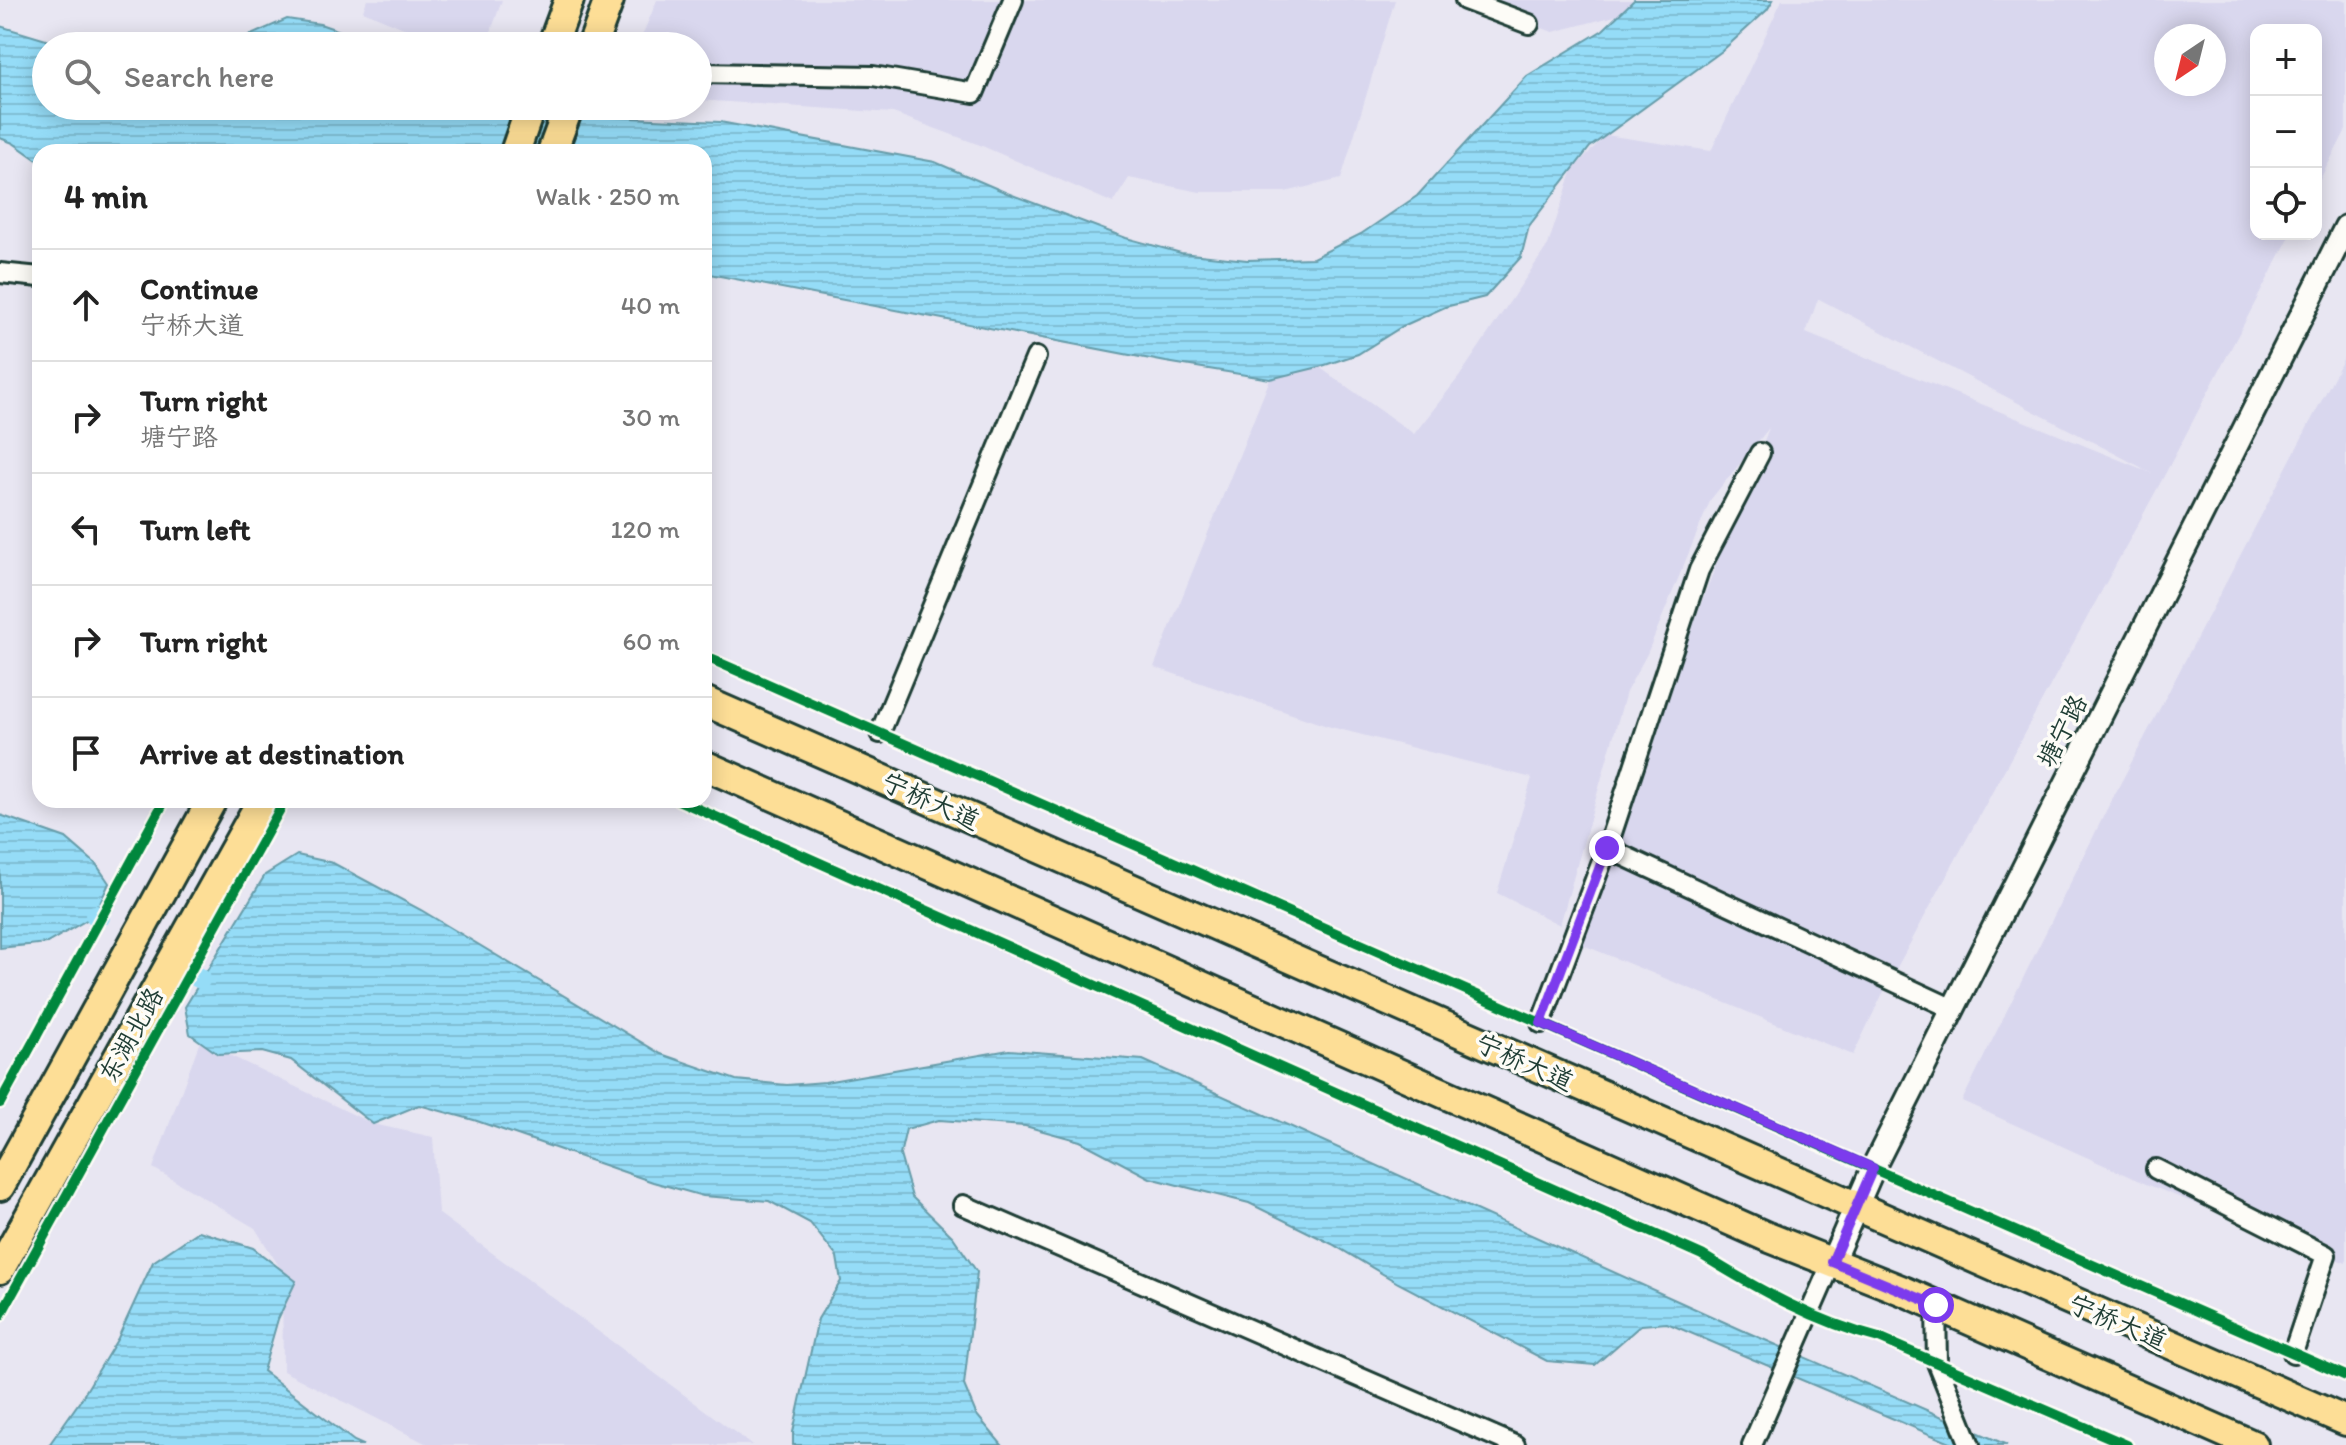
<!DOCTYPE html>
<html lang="en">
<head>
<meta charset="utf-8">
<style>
  :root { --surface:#fff; --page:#f2f2f2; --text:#222; --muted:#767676; --line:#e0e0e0 }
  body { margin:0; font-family:Itim,"LXGW WenKai TC",sans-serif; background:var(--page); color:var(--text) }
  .controls { position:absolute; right:24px; top:24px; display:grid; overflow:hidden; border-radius:16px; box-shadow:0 4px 20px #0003 }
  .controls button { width:72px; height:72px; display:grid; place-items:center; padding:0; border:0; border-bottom:2px solid var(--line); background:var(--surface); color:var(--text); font:40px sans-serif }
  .compass { position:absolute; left:2154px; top:24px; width:72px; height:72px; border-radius:50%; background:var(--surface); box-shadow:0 4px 20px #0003; rotate:215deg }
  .stop { position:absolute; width:24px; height:24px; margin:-18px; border:6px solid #7c3aed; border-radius:50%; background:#fff }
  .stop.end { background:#7c3aed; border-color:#fff; box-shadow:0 2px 8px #0008 }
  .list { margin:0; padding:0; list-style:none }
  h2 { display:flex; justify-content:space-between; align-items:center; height:104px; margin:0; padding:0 32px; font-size:34px }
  h2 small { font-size:26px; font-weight:400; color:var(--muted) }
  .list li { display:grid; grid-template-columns:52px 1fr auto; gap:24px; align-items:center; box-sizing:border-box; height:112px; padding:0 32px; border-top:2px solid var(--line) }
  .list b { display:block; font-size:30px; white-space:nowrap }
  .list p { margin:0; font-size:26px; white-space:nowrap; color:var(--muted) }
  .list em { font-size:26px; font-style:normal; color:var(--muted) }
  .icon { flex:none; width:44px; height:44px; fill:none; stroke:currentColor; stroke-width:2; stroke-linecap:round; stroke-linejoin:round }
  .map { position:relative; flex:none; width:2346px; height:1445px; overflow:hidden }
  .search { position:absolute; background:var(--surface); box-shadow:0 4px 20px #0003; left:32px; top:32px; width:680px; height:88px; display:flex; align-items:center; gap:20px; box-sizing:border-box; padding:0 28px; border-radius:44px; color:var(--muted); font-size:30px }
  .panel { position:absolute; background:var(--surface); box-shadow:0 4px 20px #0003; left:32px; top:144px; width:680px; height:664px; border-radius:24px }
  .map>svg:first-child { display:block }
  .built { fill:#d9d7ee; fill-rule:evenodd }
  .water { fill:url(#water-rules); stroke:#669ca9; stroke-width:2 }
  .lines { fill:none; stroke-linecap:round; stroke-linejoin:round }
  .canal { stroke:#95dcf7; stroke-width:20 }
  .minor-casing { stroke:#1f3d34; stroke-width:24 }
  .tertiary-casing { stroke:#1f3d34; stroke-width:28 }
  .primary-casing { stroke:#1f3d34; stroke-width:34 }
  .minor { stroke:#fdfcf7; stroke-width:18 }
  .tertiary { stroke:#fdfcf7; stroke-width:22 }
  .primary { stroke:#fdde96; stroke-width:28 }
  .cycleway-casing { stroke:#fdfcf7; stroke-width:15 }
  .cycleway { stroke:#00873e; stroke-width:10 }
  .route { stroke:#7c3aed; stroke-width:10 }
  .labels { text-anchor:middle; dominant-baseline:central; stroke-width:7; stroke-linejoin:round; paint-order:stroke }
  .street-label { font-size:26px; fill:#1f3d34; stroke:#fdfcf7 }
</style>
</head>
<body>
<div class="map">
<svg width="2346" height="1445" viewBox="0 0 2346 1445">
  <defs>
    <pattern id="water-rules" width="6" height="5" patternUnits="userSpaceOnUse" patternTransform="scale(2)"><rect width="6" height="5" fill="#95dcf7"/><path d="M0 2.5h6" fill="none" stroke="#80bed4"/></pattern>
  </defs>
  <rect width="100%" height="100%" fill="#e8e6f2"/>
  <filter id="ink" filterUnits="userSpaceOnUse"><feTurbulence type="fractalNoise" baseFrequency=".0125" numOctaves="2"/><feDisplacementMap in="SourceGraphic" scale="16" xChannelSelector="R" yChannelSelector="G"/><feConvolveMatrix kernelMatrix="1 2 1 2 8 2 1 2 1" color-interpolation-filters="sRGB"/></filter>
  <g filter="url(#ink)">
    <!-- built -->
    <g class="built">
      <path d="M 367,0 L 502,0 L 486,46 L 447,46 L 363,11 Z"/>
      <path d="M 657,0 L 1395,0 L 1341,179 L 1285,192 L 1200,192 L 1129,178 L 1113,203 L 980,145 L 893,113 L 698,100 L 698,46 L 638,46 Z"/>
      <path d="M 1465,0 L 1633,0 L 1619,15 L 1553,32 Z"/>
      <path d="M 1782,0 L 2341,0 L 2346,2 L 2346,130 L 2316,187 L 2316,30 L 2256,30 L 2256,234 L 2291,234 L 2163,478 L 1882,995 L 1853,1055 L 1571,940 L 1769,428 L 1711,499 L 1647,654 L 1626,692 L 1560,925 L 1497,893 L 1532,778 L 1327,726 L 1154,667 L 1270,379 L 1319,367 L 1414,434 L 1459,377 L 1548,245 L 1573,169 L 1606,135 L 1711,151 ZM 2166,36 L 2214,36 L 2214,84 L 2166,84 ZM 1818,299 L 1819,299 L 2152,473 L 1806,333 Z"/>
      <path d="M 2346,354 L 2346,1263 L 2146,1184 L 1962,1101 L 2107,809 Z"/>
      <path d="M 200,1041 L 373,1124 L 433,1137 L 438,1213 L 752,1445 L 429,1445 L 283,1371 L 282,1271 L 255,1228 L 153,1168 Z"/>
    </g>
    <!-- water -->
    <g class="water">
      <path d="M 1634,0 L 1773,0 L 1767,10 L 1722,51 L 1590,147 L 1529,226 L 1521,257 L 1485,297 L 1445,307 L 1403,326 L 1358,354 L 1319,367 L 1270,379 L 1166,362 L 704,273 L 704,152 L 40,152 L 40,162 L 13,143 L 0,138 L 0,26 L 66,46 L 46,46 L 46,106 L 565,106 L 609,117 L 720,122 L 935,162 L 1007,193 L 1126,238 L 1181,253 L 1247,260 L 1313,258 L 1361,234 L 1417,196 L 1527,76 L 1603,30 Z"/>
      <path d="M 287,19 L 320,24 L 383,46 L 226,46 Z"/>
      <path d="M 0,815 L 66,838 L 96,864 L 109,883 L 95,915 L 47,943 L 0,948 Z"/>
      <path d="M 297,855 L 333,863 L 421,910 L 661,1054 L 736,1080 L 787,1085 L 825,1082 L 1009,1050 L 1143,1060 L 1742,1330 L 2007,1445 L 1955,1445 L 1667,1323 L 1641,1325 L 1595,1365 L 1547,1361 L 1398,1283 L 1332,1244 L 1249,1203 L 1150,1178 L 1080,1141 L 1025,1126 L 939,1120 L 906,1129 L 900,1155 L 912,1197 L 953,1237 L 977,1272 L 964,1385 L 976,1414 L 1002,1445 L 793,1445 L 793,1432 L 818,1319 L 841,1281 L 837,1257 L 810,1223 L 769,1201 L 703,1196 L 653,1182 L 474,1120 L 419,1105 L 373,1124 L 291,1060 L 262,1052 L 218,1054 L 190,1034 L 185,1007 L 265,875 Z"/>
      <path d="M 199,1231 L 253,1248 L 296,1281 L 278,1319 L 263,1371 L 354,1441 L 363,1445 L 49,1445 L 80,1401 L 118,1338 L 153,1262 Z"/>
    </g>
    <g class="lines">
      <!-- canal -->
      <g class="canal">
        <path d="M 95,915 L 100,917"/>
        <path d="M 193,975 L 201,979"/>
      </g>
      <!-- minor casing -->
      <g class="minor-casing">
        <g id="minor">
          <path d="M 1465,0 L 1529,24"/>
          <path d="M 698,73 L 873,76 L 974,93 L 1013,0"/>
          <path d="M 0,273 L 40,277"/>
          <path d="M 880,733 L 1036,357"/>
          <path d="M 1607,848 L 1953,1009"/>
          <path d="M 1541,1023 L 1607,848 L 1699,570 L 1760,453"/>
          <path d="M 2156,1169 L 2326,1255 L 2293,1353"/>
          <path d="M 963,1205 L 1515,1445"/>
          <path d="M 1936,1305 L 1937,1363 L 1970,1445"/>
          <path d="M 1752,1445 L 1832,1262"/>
        </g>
      </g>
      <!-- tertiary casing -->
      <g class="tertiary-casing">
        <path id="tertiary" d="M 1832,1262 L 1873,1168 L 2346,227"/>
      </g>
      <!-- primary casing -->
      <g class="primary-casing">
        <g id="primary">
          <path d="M 552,46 L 569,0"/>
          <path d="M 592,46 L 609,0"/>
          <path d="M 515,152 L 531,106"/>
          <path d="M 552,152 L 569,106"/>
          <path d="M 704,701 L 2346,1421"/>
          <path d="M 704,765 L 1765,1236 L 1906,1292 L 2253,1445"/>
          <path d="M 0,1186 L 212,800"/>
          <path d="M 0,1269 L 262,800"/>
        </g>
      </g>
      <!-- minor -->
      <use href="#minor" class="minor"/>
      <!-- tertiary -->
      <use href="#tertiary" class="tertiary"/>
      <!-- primary -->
      <use href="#primary" class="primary"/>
      <!-- cycleway casing -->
      <g class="cycleway-casing">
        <g id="cycleway">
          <path d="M 704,656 L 2346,1376"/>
          <path d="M 678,800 L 1702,1255 C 1757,1289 1816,1322 1879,1338 L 2127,1445"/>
          <path d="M 0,1103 L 165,800"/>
          <path d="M 0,1316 L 285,800"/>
        </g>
      </g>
      <!-- cycleway -->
      <use href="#cycleway" class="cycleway"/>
    </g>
  </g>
  <g class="lines" filter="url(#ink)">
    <!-- route -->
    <path class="route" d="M 1607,848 L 1541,1023 L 1873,1168 L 1832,1262 L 1936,1305"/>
  </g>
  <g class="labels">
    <!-- street labels -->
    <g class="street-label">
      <text transform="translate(2062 731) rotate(-63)">塘宁路</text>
      <text transform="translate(931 801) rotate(24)">宁桥大道</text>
      <text transform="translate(131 1035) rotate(-61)">东湖北路</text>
      <text transform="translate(1525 1062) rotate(24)">宁桥大道</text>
      <text transform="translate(2118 1322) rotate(23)">宁桥大道</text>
    </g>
  </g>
</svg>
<div class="controls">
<button>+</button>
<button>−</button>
<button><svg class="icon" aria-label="locate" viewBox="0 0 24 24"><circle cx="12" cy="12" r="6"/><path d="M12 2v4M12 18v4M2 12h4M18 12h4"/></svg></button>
</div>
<svg class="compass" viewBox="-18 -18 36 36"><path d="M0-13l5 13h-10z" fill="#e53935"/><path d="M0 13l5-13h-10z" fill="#767676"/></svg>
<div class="stop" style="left:1936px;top:1305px"></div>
<div class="stop end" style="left:1607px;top:848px"></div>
<div class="search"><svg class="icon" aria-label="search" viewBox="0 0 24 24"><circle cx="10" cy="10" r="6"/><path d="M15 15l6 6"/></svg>Search here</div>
<section class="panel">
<h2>4 min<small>Walk · 250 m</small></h2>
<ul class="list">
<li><svg class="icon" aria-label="ahead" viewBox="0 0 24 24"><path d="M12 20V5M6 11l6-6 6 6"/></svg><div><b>Continue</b><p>宁桥大道</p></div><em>40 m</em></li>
<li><svg class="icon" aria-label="right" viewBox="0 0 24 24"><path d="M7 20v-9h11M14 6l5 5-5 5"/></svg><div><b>Turn right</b><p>塘宁路</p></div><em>30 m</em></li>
<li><svg class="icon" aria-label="left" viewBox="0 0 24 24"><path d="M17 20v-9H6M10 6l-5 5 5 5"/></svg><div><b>Turn left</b></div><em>120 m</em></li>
<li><svg class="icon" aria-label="right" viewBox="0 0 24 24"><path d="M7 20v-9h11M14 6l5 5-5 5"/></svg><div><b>Turn right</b></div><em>60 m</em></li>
<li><svg class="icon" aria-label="arrive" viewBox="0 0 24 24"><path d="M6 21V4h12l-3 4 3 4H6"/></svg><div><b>Arrive at destination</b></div></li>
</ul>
</section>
</div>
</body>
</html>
